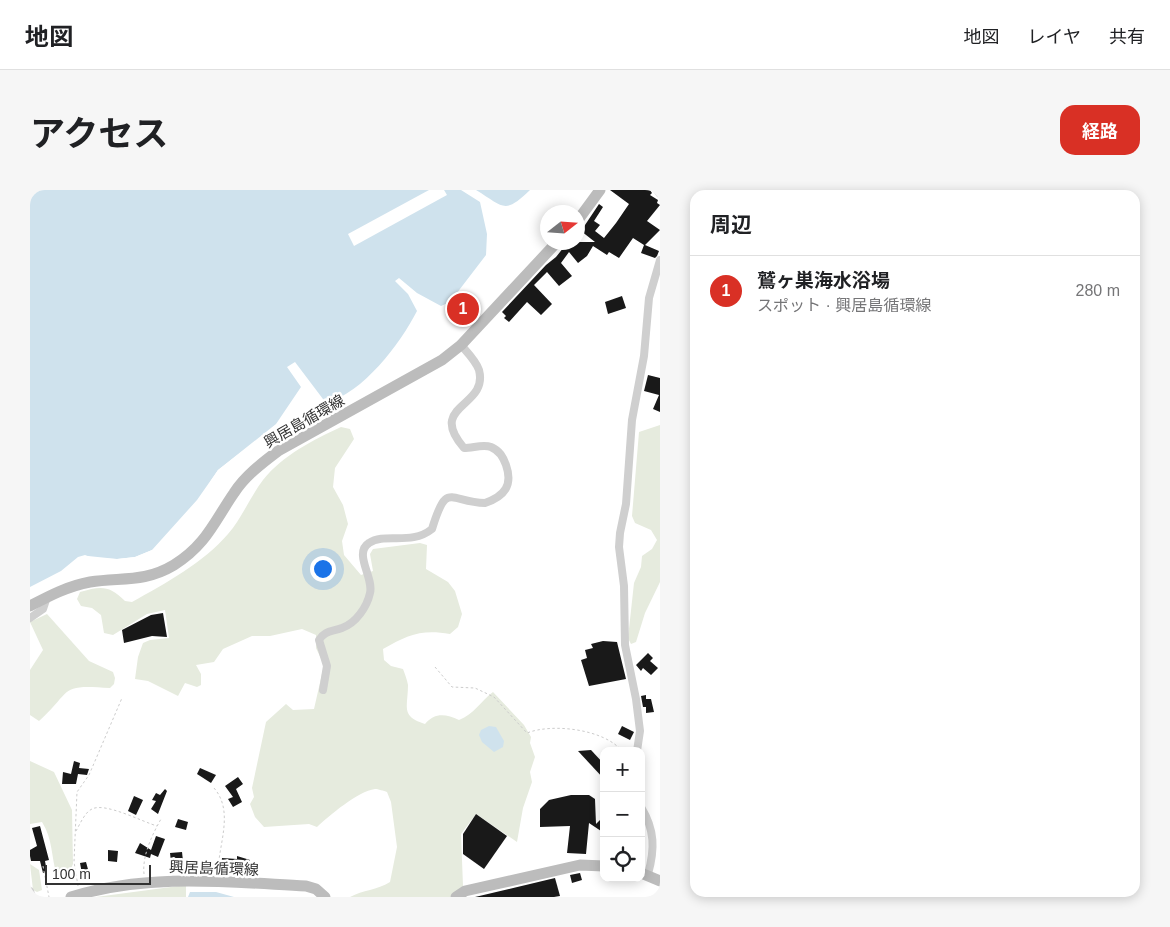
<!DOCTYPE html>
<html lang="ja">
<head>
<meta charset="utf-8">
<style>
  :root { --surface:#fff; --page:#f6f6f6; --text:#202124; --muted:#757577; --line:#e0e0e0; --accent:#d93025 }
  body { margin:0; font-family:Arial,"Noto Sans JP",sans-serif; background:var(--page); color:var(--text) }
  .controls { position:absolute; right:15px; bottom:15px; display:grid; overflow:hidden; border-radius:10px; box-shadow:0 2px 12px #0003 }
  .controls button { width:45px; height:45px; display:grid; place-items:center; padding:0; border:0; border-bottom:1px solid var(--line); background:var(--surface); color:var(--text); font:25px sans-serif }
  .compass { position:absolute; left:510px; top:15px; width:45px; height:45px; border-radius:50%; background:var(--surface); box-shadow:0 2px 12px #0003; rotate:73deg }
  .scale { position:absolute; left:15px; bottom:12px; width:106px; box-sizing:border-box; padding-left:5px; border:2px solid #323232; border-top:0; font-size:14px; line-height:18px; white-space:nowrap; color:#323232; -webkit-text-stroke:4px #fff; paint-order:stroke }
  .you { position:absolute; left:292px; top:378px; width:18px; height:18px; margin:-12px; border:4px solid #fff; border-radius:50%; background:#1a73e8; box-shadow:0 0 0 8px #1a73e833 }
  .badge { display:grid; place-items:center; width:32px; height:32px; border-radius:50%; background:var(--accent); color:#fff; font-size:16px; font-weight:700 }
  .pin { position:absolute; translate:-50% -50%; border:2px solid #fff; box-shadow:0 1px 5px #0006 }
  .list { margin:0; padding:0; list-style:none }
  h2 { display:flex; justify-content:space-between; align-items:center; height:65px; margin:0; padding:0 20px; font-size:21px }
  h2 small { font-size:16px; font-weight:400; color:var(--muted) }
  .list li { display:grid; grid-template-columns:32px 1fr auto; gap:15px; align-items:center; box-sizing:border-box; height:70px; padding:0 20px; border-top:1px solid var(--line) }
  .list b { display:block; font-size:19px; white-space:nowrap }
  .list p { margin:0; font-size:16px; white-space:nowrap; color:var(--muted) }
  .list em { font-size:16px; font-style:normal; color:var(--muted) }
  .icon { flex:none; width:28px; height:28px; fill:none; stroke:currentColor; stroke-width:2; stroke-linecap:round; stroke-linejoin:round }
  .map { position:relative; flex:none; width:630px; height:707px; overflow:hidden; border-radius:15px }
  header { display:flex; align-items:center; gap:30px; box-sizing:border-box; height:70px; padding:0 25px; background:var(--surface); border-bottom:1px solid var(--line) }
  header strong { font-size:24px }
  nav { display:flex; gap:28px; margin-inline-start:auto; font-size:18px }
  .intro { display:flex; align-items:center; justify-content:space-between; box-sizing:border-box; height:120px; padding:0 30px }
  h1 { margin:0; font-size:35px }
  .button { padding:12px 22px; border-radius:15px; background:var(--accent); color:#fff; font-size:18px; font-weight:700 }
  main { display:flex; gap:30px; padding:0 30px }
  aside { flex:1; background:var(--surface); border-radius:15px; box-shadow:0 2px 12px #0003 }
  .map>svg:first-child { display:block }
  .green { fill:#e6ebde }
  .water { fill:#cfe2ed }
  .pier { fill:#fff }
  .building { fill:#191919 }
  .lines { fill:none; stroke-linecap:round; stroke-linejoin:round }
  .path { stroke:#ccc; stroke-width:1; stroke-dasharray:2.5 2.5; stroke-linecap:butt }
  .minor { stroke:#cfcfcf; stroke-width:8 }
  .secondary { stroke:#bcbcbc; stroke-width:11 }
  .labels { text-anchor:middle; dominant-baseline:central; stroke-width:5; stroke-linejoin:round; paint-order:stroke }
  .street-label { font-size:15px; fill:#323232; stroke:#fff }
</style>
</head>
<body>
<header>
<strong>地図</strong>
<nav><a>地図</a><a>レイヤ</a><a>共有</a></nav>
</header>
<div class="intro"><h1>アクセス</h1><a class="button">経路</a></div>
<main>
<div class="map">
<svg width="630" height="707" viewBox="0 0 630 707">
  <rect width="100%" height="100%" fill="#fff"/>
  <!-- green -->
  <g class="green">
    <path d="M 630,235 L 630,392 L 615,423 L 606,452 L 601,454 L 598,448 L 604,393 L 611,377 L 612,366 L 622,359 L 627,350 L 621,340 L 605,333 L 602,326 L 609,242 Z"/>
    <path d="M 311,237 L 320,239 L 324,249 L 305,278 L 303,297 L 313,315 L 318,334 L 312,351 L 314,365 L 331,385 L 343,381 L 340,364 L 343,359 L 390,353 L 397,355 L 396,379 L 418,392 L 425,401 L 432,424 L 428,437 L 420,444 C 391,439 378,445 353,459 L 354,470 L 361,476 L 373,479 C 375,484 377,490 378,495 C 378,517 370,526 395,534 C 405,522 416,524 429,530 C 444,524 450,512 463,502 L 494,535 L 501,547 L 500,553 L 505,567 L 500,582 L 502,592 L 493,618 L 487,652 L 446,624 L 431,644 L 433,696 L 420,707 L 320,707 C 333,700 347,700 360,692 L 367,657 L 361,612 L 357,602 C 354,601 348,599 345,599 C 328,601 299,626 287,637 L 279,634 L 234,637 L 225,627 L 220,614 L 224,607 L 222,598 L 236,532 L 256,514 L 263,520 L 284,519 L 294,475 L 286,458 L 286,445 L 272,439 L 240,446 L 222,446 L 193,459 L 184,472 L 166,475 L 171,484 L 171,495 L 167,497 L 155,493 L 148,506 L 118,491 L 105,489 L 108,467 L 113,453 L 120,450 L 139,448 L 135,420 L 117,424 L 83,445 L 74,443 L 71,425 L 62,418 L 51,416 L 47,409 L 50,402 C 71,396 79,395 95,411 L 102,412 C 136,393 173,373 198,344 C 212,328 220,307 233,290 C 253,265 283,250 311,237 Z"/>
    <path d="M 17,424 L 59,471 L 83,482 L 85,488 L 84,494 L 80,498 C 28,494 43,500 9,531 L 0,525 L 0,480 L 13,460 L 0,432 Z"/>
    <path d="M 0,571 L 24,582 L 42,620 L 43,674 L 38,685 L 33,688 L 27,686 C 21,667 23,649 12,632 L 0,634 Z"/>
    <path d="M 0,674 L 9,680 L 12,700 L 7,702 L 3,700 Z"/>
    <path d="M 156,695 L 156,707 L 66,707 Z"/>
  </g>
  <!-- water -->
  <g class="water">
    <path d="M 0,0 L 431,0 L 450,12 L 457,44 L 456,65 L 420,112 L 411,116 L 387,103 L 369,88 L 365,91 L 378,104 L 387,121 C 370,154 333,203 296,213 L 265,172 L 257,177 L 271,197 L 246,234 L 188,280 L 167,310 L 122,360 L 105,367 L 87,369 L 63,368 L 55,365 L 48,367 L 31,381 L 0,397 Z"/>
    <path d="M 446,0 L 500,0 C 474,25 474,17 446,0 Z"/>
    <path d="M 459,536 L 466,537 L 474,551 L 473,557 L 464,562 L 452,552 L 449,545 L 451,540 Z"/>
    <path d="M 160,702 L 186,702 L 204,707 L 158,707 Z"/>
  </g>
  <!-- pier -->
  <g class="pier">
    <path d="M 399,0 L 414,0 L 417,5 L 324,56 L 318,44 Z"/>
    <path d="M 249,233 L 190,282 L 179,297 L 180,292 L 188,280 Z"/>
    <path d="M 127,358 L 123,362 L 105,369 L 87,372 L 58,369 L 58,366 L 87,369 L 105,367 Z"/>
  </g>
  <!-- building -->
  <g class="building">
    <path d="M 580,0 L 620,0 L 622,3 L 620,5 L 628,10 L 627,13 L 630,15 L 617,31 L 630,40 L 615,55 L 629,61 L 627,66 L 625,68 L 611,63 L 614,55 L 603,48 L 589,68 L 579,62 L 577,65 L 563,56 L 557,66 L 548,73 L 539,62 L 531,73 L 542,86 L 529,96 L 517,82 L 504,95 L 522,114 L 511,125 L 497,112 L 479,132 L 474,128 L 476,126 L 472,122 L 516,75 L 526,67 L 538,52 L 565,52 L 551,41 L 569,14 L 573,17 L 564,31 L 570,35 L 565,41 L 574,48 L 586,33 L 599,14 Z"/>
    <path d="M 592,106 L 596,118 L 578,124 L 575,112 Z"/>
    <path d="M 618,185 L 630,188 L 630,222 L 623,219 L 629,205 L 614,201 Z"/>
    <path d="M 133,423 L 137,447 L 122,446 L 94,453 L 92,440 L 121,425 Z"/>
    <path d="M 573,451 L 587,452 L 596,489 L 559,496 L 551,470 L 557,468 L 555,460 L 563,458 L 561,454 Z"/>
    <path d="M 618,463 L 623,468 L 620,471 L 628,478 L 621,485 L 613,478 L 611,481 L 606,475 Z"/>
    <path d="M 616,505 L 616,509 L 621,509 L 624,522 L 616,523 L 616,517 L 613,517 L 611,506 Z"/>
    <path d="M 592,536 L 604,542 L 600,550 L 588,544 Z"/>
    <path d="M 561,560 L 574,574 L 574,589 L 548,561 Z"/>
    <path d="M 44,571 L 50,573 L 49,578 L 59,579 L 57,585 L 48,584 L 46,594 L 32,594 L 33,582 L 41,584 Z"/>
    <path d="M 170,578 L 186,585 L 181,593 L 167,584 Z"/>
    <path d="M 208,587 L 213,594 L 206,599 L 212,612 L 203,617 L 198,609 L 203,607 L 195,596 Z"/>
    <path d="M 135,599 L 137,601 L 128,624 L 121,619 L 126,611 L 122,610 L 126,603 L 130,605 Z"/>
    <path d="M 541,605 L 559,605 L 565,609 L 566,634 L 574,626 L 574,643 L 559,633 L 556,664 L 537,663 L 540,636 L 510,637 L 510,619 L 519,610 Z"/>
    <path d="M 104,606 L 113,610 L 106,625 L 98,621 Z"/>
    <path d="M 446,624 L 477,646 L 454,679 L 433,664 L 433,644 Z"/>
    <path d="M 148,629 L 158,632 L 156,640 L 145,637 Z"/>
    <path d="M 10,636 L 19,670 L 15,671 L 17,682 L 13,683 L 10,671 L 1,671 L 0,666 L 0,660 L 7,656 L 2,638 Z"/>
    <path d="M 126,646 L 135,649 L 128,667 L 121,664 L 120,668 L 105,663 L 110,653 L 121,660 Z"/>
    <path d="M 78,660 L 88,661 L 87,672 L 78,671 Z"/>
    <path d="M 152,662 L 153,671 L 141,672 L 140,663 Z"/>
    <path d="M 207,666 L 220,670 L 218,680 L 199,676 L 199,684 L 176,684 L 177,677 L 191,679 L 192,668 L 207,669 Z"/>
    <path d="M 56,672 L 59,683 L 52,684 L 50,673 Z"/>
    <path d="M 550,683 L 552,690 L 542,693 L 540,685 Z"/>
    <path d="M 525,688 L 530,706 L 524,707 L 445,707 Z"/>
  </g>
  <g class="lines">
    <!-- path -->
    <g class="path">
      <path d="M 405,477 L 422,497 L 445,498 L 464,507 L 497,543 C 522,533 574,539 592,561"/>
      <path d="M 184,598 C 204,621 189,653 188,681"/>
      <path d="M 46,641 C 50,634 55,622 62,619 C 75,612 113,632 127,636"/>
      <path d="M 13,676 L 19,707"/>
      <path d="M 114,684 C 112,666 122,645 131,629"/>
      <path d="M 48,696 L 44,672 L 47,602 L 59,585 L 92,508"/>
    </g>
    <!-- minor -->
    <g class="minor">
      <path d="M 627,0 L 630,4"/>
      <path d="M 0,428 L 13,419 L 17,407"/>
      <path d="M 293,500 L 297,476 L 289,450 C 295,440 302,442 312,438 C 326,433 337,417 340,403 C 344,388 323,363 339,353 C 355,342 381,356 402,339 C 417,290 419,312 455,313 C 475,306 483,295 476,275 C 473,267 470,261 461,257 C 453,254 443,258 434,258 C 396,214 459,218 449,180 C 446,171 437,162 431,155"/>
      <path d="M 607,561 L 610,541 L 606,509 L 595,455 L 594,396 L 589,357 L 590,343 L 596,314 L 602,230 L 614,166 L 619,108 L 630,70"/>
      <path d="M 611,617 C 625,640 625,659 618,684"/>
      <path d="M 0,701 L 2,707"/>
    </g>
    <!-- secondary -->
    <g class="secondary">
      <path d="M 548,30 L 570,0"/>
      <path d="M 0,416 C 19,406 38,396 60,392 C 91,387 114,393 144,375 C 176,355 184,332 204,303 C 215,286 232,273 248,261 L 412,170 L 431,155 L 527,52"/>
      <path d="M 611,683 L 630,691"/>
      <path d="M 41,707 C 118,683 197,692 276,696 L 286,699 L 295,707"/>
      <path d="M 426,707 L 435,701 L 550,675 L 574,676"/>
    </g>
  </g>
  <g class="labels">
    <!-- street labels -->
    <g class="street-label">
      <text transform="translate(274 231) rotate(-30)">興居島循環線</text>
      <text transform="translate(184 678) rotate(2)">興居島循環線</text>
    </g>
  </g>
</svg>
<div class="controls">
<button>+</button>
<button>−</button>
<button><svg class="icon" aria-label="locate" viewBox="0 0 24 24"><circle cx="12" cy="12" r="6"/><path d="M12 2v4M12 18v4M2 12h4M18 12h4"/></svg></button>
</div>
<svg class="compass" viewBox="-18 -18 36 36"><path d="M0-13l5 13h-10z" fill="#e53935"/><path d="M0 13l5-13h-10z" fill="#757577"/></svg>
<div class="scale">100 m</div>
<div class="you"></div>
<div class="pin badge" style="left:433px;top:119px">1</div>
</div>
<aside>
<h2>周辺<small></small></h2>
<ul class="list">
<li><span class="badge">1</span><div><b>鷲ヶ巣海水浴場</b><p>スポット · 興居島循環線</p></div><em>280 m</em></li>
</ul>
</aside>
</main>
</body>
</html>
